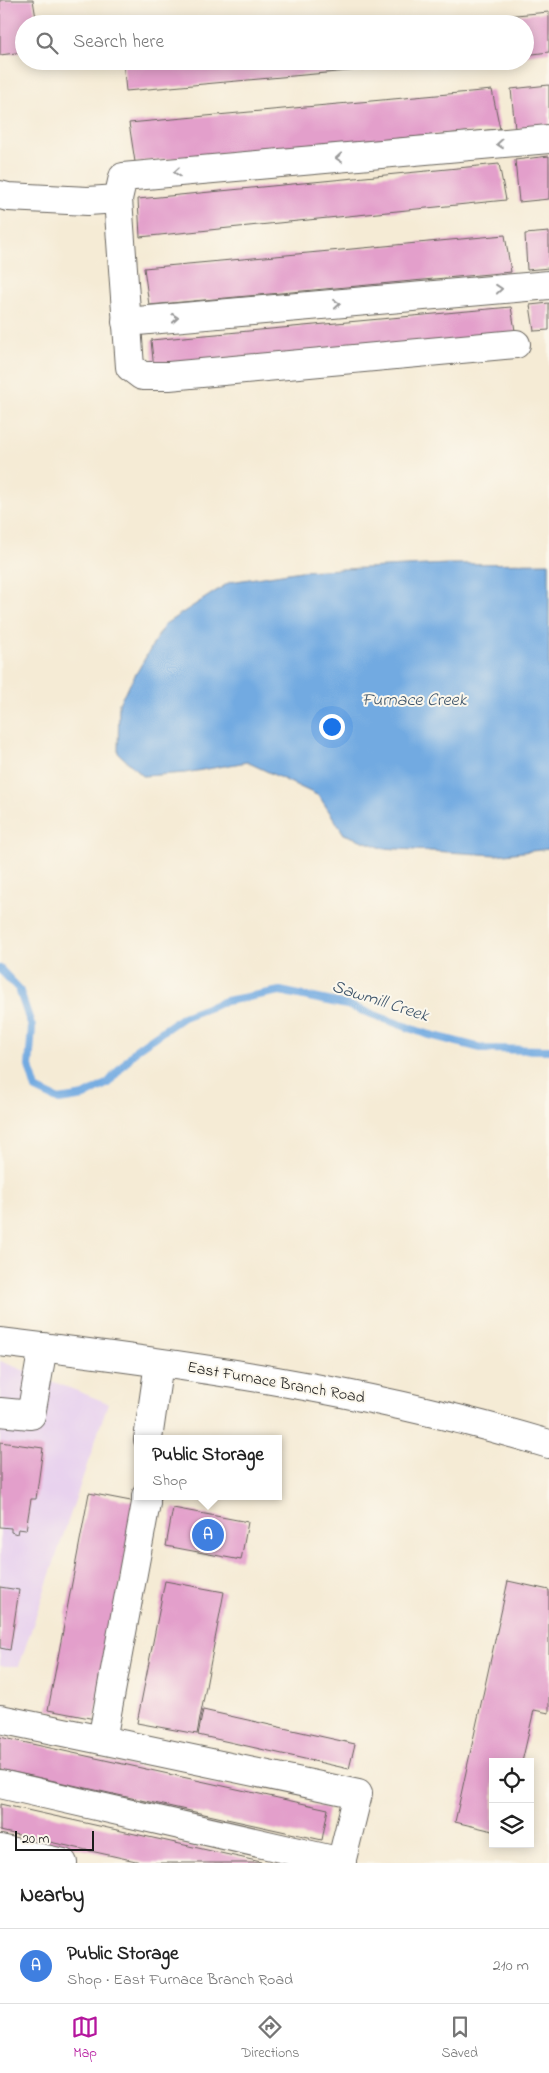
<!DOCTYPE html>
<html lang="en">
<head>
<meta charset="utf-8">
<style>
  :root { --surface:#fff; --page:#f6f6f6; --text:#222; --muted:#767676; --line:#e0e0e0; --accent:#b5179e }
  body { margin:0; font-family:"Indie Flower",sans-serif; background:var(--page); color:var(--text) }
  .controls { position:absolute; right:15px; bottom:15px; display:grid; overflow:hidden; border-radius:0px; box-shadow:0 2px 12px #0003 }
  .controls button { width:45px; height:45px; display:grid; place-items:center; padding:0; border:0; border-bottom:1px solid var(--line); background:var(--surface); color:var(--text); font:25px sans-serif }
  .scale { position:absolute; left:15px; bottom:12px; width:79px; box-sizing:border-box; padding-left:5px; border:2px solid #1c1c1c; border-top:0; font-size:14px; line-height:18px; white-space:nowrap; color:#1c1c1c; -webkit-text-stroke:4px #fbf7ec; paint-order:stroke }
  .you { position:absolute; left:331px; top:726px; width:18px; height:18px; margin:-12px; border:4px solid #fff; border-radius:50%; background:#1a73e8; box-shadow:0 0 0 8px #1a73e833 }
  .badge { display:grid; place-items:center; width:32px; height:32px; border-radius:50%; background:var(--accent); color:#fff; font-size:16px; font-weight:700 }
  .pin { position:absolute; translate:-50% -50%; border:2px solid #fff; box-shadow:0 1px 5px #0006 }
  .popup { position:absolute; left:134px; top:1435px; width:148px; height:65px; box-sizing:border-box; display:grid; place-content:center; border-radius:0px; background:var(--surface); filter:drop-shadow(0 1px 4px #0005); font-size:16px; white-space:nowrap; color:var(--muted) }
  .popup b { font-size:19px; color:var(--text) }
  .popup::after { content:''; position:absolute; left:50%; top:100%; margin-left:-10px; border:10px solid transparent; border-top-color:var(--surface) }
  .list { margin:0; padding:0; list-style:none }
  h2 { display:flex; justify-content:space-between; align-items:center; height:65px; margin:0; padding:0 20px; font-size:21px }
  h2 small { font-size:16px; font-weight:400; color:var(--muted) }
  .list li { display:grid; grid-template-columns:32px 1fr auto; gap:15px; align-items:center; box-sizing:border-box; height:75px; padding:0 20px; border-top:1px solid var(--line) }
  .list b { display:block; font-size:19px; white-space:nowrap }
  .list p { margin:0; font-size:16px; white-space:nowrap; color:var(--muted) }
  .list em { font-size:16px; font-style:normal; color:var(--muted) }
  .icon { flex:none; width:28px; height:28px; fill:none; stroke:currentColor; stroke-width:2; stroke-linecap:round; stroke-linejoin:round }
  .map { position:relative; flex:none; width:549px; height:1863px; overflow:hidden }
  .search { position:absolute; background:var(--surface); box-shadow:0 2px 12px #0003; left:15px; right:15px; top:15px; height:55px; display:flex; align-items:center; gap:12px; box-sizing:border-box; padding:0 18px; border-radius:28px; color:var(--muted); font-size:19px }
  .sheet { height:140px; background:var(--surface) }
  nav { display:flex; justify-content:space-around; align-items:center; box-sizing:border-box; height:70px; border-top:1px solid var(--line); background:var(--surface); font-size:14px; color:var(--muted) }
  nav a { display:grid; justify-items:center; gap:2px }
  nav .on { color:var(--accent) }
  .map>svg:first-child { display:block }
  .built { fill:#e8d2ee }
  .water { fill:#72aae1; stroke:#47637e }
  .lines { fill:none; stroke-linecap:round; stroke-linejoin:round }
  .stream { stroke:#72aae1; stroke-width:8 }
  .building { fill:#e39fcb }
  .minor-casing { stroke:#68645d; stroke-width:30 }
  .major-casing { stroke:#68645d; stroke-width:30 }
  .minor { stroke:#fff; stroke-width:28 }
  .major { stroke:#fff; stroke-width:28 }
  .oneway { stroke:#999 }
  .labels { text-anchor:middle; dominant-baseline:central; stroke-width:4; stroke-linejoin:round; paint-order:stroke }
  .street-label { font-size:16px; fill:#1c1c1c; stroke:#fbf7ec }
  .water-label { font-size:18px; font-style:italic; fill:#3e556b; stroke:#fbf7ec }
</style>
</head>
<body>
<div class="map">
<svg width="549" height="1863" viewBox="0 0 549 1863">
  <rect width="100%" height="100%" fill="#fbf7ec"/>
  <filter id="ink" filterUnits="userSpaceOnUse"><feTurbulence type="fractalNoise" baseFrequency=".02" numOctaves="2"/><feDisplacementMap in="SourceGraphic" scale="10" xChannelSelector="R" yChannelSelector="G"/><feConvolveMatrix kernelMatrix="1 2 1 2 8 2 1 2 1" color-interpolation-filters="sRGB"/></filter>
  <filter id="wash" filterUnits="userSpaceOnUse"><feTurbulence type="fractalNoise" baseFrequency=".0096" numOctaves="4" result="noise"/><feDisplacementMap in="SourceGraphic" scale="20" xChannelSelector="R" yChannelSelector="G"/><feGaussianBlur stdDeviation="1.12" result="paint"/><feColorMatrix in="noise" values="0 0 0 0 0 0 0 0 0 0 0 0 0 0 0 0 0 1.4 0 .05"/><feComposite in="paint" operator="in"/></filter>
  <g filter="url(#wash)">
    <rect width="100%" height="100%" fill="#f5ebd5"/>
    <!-- built -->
    <path class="built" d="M 0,1361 L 108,1403 L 19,1666 L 0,1666 Z"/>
    <!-- water -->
    <path class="water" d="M 549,563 L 549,849 L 496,855 L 382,848 L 344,834 L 319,796 L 247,762 L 185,773 L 143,776 L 118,753 L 119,703 L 165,624 L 230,582 L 301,571 L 448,564 Z"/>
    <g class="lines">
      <!-- stream -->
      <path class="stream" d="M 0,969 L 19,989 L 32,1027 L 29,1066 L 36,1089 L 59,1100 L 84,1096 L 108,1083 L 137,1049 L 183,1017 L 226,1001 L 280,991 L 347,1005 L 426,1034 L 485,1049 L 549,1050"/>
    </g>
    <g id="blocks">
      <!-- building -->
      <g class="building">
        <path d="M 0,0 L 33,0 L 37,24 L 24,24 L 24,52 L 0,55 Z"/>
        <path d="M 549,12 L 549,52 L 525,55 L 525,24 L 505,24 L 505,16 Z"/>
        <path d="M 483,18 L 485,24 L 439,24 L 439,22 Z"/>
        <path d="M 123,61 L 437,61 L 437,63 L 126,91 Z"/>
        <path d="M 549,85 L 549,126 L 515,129 L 511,89 Z"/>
        <path d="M 492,90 L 500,129 L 135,162 L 129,123 Z"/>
        <path d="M 549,156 L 549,199 L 519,202 L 515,160 Z"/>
        <path d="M 499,164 L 506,200 L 140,237 L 138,199 Z"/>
        <path d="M 549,232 L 549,268 L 527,270 L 525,234 Z"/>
        <path d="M 505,235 L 511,272 L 149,305 L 144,268 Z"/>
        <path d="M 549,303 L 549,330 L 534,331 L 530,305 Z"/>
        <path d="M 511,307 L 516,336 L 154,370 L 151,340 Z"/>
        <path d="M 0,1442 L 43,1448 L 36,1499 L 31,1499 L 26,1530 L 18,1529 L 17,1534 L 11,1532 L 11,1528 L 0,1527 Z"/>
        <path d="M 89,1493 L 136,1502 L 95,1719 L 48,1710 Z"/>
        <path d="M 173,1508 L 248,1522 L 241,1560 L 166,1546 Z"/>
        <path d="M 165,1581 L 224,1592 L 197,1734 L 137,1723 Z"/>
        <path d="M 508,1581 L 549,1590 L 549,1713 L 534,1710 L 522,1762 L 493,1762 L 493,1831 L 455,1822 Z"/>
        <path d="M 0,1587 L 19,1590 L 10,1650 L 0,1648 Z"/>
        <path d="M 203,1710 L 355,1744 L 349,1769 L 198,1735 Z"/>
        <path d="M 0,1737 L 328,1809 L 322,1840 L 0,1769 Z"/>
        <path d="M 0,1804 L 261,1862 L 261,1863 L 145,1863 L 0,1831 Z"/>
      </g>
    </g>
  </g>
  <g filter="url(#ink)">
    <use href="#blocks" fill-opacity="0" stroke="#68645d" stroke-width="1"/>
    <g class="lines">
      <!-- minor casing -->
      <g class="minor-casing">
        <g id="minor">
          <path d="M 0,195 L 8,197 L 88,201 L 118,199 L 130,367 L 142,376 L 169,376 L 516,344"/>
          <path d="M 118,199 L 123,177 L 549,139"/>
          <path d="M 126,322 L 549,285"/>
          <path d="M 0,1412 L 31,1415 L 43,1347"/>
          <path d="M 148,1439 L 159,1363"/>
          <path d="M 146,1496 L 146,1503 L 102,1740 L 358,1794 L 341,1863"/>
          <path d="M 0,1719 L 102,1740"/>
          <path d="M 0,1784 L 342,1862"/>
          <path d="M 0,1849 L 63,1863"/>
        </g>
      </g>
      <!-- major casing -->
      <g class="major-casing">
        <path id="major" d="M 0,1342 C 184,1364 371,1390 549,1444"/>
      </g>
      <!-- minor -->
      <use href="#minor" class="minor"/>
      <!-- major -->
      <use href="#major" class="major"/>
    </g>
    <!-- one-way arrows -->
    <defs><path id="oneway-chevron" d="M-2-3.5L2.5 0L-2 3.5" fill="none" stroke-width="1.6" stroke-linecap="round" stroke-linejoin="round" transform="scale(1.25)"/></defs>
    <g class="oneway">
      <use href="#oneway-chevron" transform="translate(500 144) rotate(175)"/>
      <use href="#oneway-chevron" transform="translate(339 158) rotate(175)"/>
      <use href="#oneway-chevron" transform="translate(177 172) rotate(175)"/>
      <use href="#oneway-chevron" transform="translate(499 289) rotate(-5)"/>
      <use href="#oneway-chevron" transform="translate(337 304) rotate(-5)"/>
      <use href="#oneway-chevron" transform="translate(175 318) rotate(-5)"/>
    </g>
  </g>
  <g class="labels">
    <!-- street labels -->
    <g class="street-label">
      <text transform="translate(276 1383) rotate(10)">East Furnace Branch Road</text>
    </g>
    <!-- water labels -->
    <g class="water-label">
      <text x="414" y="701">Furnace Creek</text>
      <text transform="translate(380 1002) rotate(18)">Sawmill Creek</text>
    </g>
  </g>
</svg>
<div class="controls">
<button><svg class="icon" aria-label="locate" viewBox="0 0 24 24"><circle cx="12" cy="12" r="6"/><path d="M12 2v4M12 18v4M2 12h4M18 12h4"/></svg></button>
<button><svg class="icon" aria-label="layers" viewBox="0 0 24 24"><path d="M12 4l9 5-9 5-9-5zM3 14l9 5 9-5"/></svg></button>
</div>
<div class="scale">20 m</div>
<div class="you"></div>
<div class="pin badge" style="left:208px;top:1535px;background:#3f7fe0">A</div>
<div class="popup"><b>Public Storage</b>Shop</div>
<div class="search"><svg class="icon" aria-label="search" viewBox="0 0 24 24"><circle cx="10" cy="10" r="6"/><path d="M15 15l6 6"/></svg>Search here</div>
</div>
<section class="sheet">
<h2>Nearby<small></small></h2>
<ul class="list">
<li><span class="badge" style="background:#3f7fe0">A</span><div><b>Public Storage</b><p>Shop · East Furnace Branch Road</p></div><em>210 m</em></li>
</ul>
</section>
<nav>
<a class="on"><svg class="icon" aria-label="map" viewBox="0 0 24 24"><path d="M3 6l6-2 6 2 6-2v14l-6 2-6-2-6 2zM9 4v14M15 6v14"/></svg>Map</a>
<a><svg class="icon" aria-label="directions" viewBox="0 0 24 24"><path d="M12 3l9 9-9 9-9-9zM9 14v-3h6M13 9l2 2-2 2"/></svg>Directions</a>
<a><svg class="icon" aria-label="saved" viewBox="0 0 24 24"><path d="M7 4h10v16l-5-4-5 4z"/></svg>Saved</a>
</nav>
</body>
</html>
